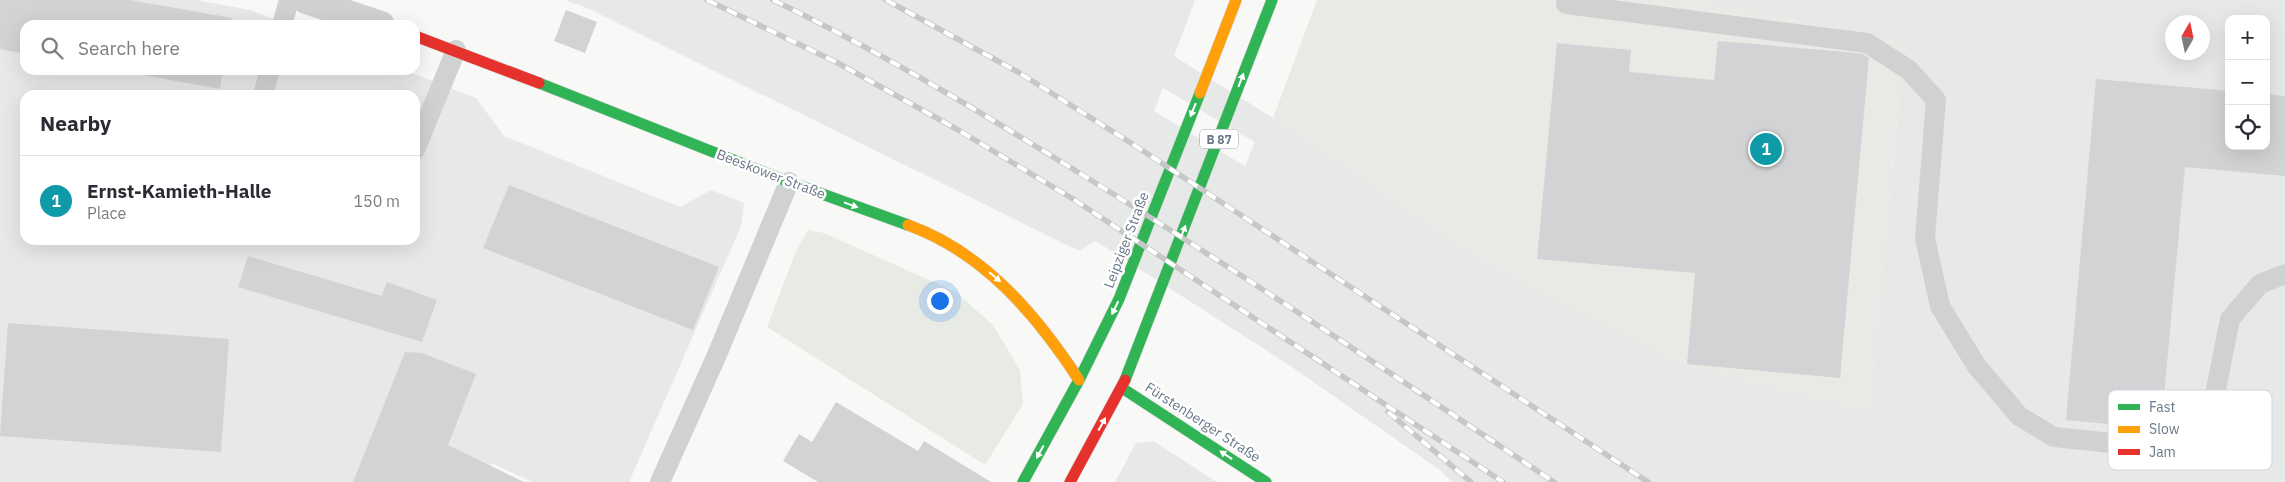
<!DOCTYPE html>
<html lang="en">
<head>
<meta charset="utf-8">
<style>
  :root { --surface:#fff; --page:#f2f2f3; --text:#2b2b33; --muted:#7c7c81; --line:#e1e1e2; --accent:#db2777 }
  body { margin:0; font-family:"IBM Plex Sans",sans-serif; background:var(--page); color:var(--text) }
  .controls { position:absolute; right:15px; top:15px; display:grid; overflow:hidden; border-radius:10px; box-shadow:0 5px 20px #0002 }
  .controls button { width:45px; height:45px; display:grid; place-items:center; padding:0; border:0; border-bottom:1px solid var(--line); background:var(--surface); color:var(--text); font:25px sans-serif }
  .compass { position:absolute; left:2165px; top:15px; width:45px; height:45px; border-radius:50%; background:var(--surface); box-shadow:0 5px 20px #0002; rotate:9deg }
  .you { position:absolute; left:939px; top:300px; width:18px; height:18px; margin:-12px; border:4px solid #fff; border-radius:50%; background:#1a73e8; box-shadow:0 0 0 8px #1a73e833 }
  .badge { display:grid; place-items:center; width:32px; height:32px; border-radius:50%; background:var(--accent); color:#fff; font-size:16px; font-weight:700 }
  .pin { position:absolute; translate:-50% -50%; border:2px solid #fff; box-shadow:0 1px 5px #0006 }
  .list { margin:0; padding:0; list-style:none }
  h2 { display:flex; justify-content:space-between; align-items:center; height:65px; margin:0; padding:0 20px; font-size:21px }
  h2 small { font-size:16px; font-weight:400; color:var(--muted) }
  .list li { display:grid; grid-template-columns:32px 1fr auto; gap:15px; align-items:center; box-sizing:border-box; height:90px; padding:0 20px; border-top:1px solid var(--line) }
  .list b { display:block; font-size:19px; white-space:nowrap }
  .list p { margin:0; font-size:16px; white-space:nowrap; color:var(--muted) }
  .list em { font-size:16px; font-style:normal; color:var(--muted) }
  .icon { flex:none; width:28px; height:28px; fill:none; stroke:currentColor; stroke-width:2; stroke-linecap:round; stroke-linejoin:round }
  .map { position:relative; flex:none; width:2285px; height:482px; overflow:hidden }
  .search { position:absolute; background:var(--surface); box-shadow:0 5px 20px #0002; left:20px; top:20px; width:400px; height:55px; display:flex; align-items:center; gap:12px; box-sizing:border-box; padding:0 18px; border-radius:15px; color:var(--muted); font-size:19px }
  .panel { position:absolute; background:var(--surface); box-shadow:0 5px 20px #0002; left:20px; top:90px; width:400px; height:155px; border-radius:15px }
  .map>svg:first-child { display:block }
  .built { fill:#e7e8e8; fill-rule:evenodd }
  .green { fill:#e8ebe5 }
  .building { fill:#d2d3d4 }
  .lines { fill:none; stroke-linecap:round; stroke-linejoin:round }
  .fast-casing { stroke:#d5d6d7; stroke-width:12 }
  .slow-casing { stroke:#d5d6d7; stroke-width:12 }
  .jam-casing { stroke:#d5d6d7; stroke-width:12 }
  .lane { stroke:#d0d2d2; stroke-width:20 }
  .street { stroke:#d0d2d2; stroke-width:28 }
  .fast { stroke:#30b455; stroke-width:11 }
  .slow { stroke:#ff9f0a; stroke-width:11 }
  .jam { stroke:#e5322d; stroke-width:11 }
  .rail-casing { stroke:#c6c8c8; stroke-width:5.5 }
  .rail { stroke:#fff; stroke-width:4; stroke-dasharray:11; stroke-linecap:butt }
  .oneway { fill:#fff }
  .labels { text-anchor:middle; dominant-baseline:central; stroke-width:5; stroke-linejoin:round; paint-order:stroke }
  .shield { fill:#fff; stroke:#95a0ac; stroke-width:1 }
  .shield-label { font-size:12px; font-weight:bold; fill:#687888 }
  .street-label { font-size:14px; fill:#687888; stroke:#fff }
  .key { fill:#fff; stroke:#d2d6db; stroke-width:1 }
  .key-label { font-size:14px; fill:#687888 }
</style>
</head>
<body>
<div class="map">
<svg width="2285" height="482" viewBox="0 0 2285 482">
  <rect width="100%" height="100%" fill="#f8f8f7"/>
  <!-- built -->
  <g class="built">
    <path d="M 0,0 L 196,0 L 250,10 L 288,25 L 25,25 L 25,70 L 404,70 L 476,98 L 504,136 L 680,207 L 711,190 L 744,203 L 741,226 L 629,482 L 532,482 L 492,463 L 482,482 L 0,482 ZM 25,95 L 415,95 L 415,240 L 25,240 Z"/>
    <path d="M 565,0 L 1195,0 L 1174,56 L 1273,118 L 1475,257 L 1681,364 L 1869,413 L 1904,44 L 1715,3 L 1687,0 L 2285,0 L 2285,482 L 1452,482 L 1440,470 L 1286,363 L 1096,241 L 1079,251 L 587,8 ZM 2229,19 L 2266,19 L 2266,146 L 2229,146 ZM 2172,22 L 2202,22 L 2202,52 L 2172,52 ZM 1163,88 L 1255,142 L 1245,166 L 1154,111 Z"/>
    <path d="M 1153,441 L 1217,482 L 1115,482 L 1136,443 Z"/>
  </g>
  <!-- green -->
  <g class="green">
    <path d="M 1317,0 L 1687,0 L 1715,3 L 1904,43 L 1869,413 L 1681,364 L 1475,257 L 1273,118 Z"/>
    <path d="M 808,230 L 824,233 L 956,292 L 993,325 L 1020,370 L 1023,404 L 985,465 L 767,327 L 796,251 Z"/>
  </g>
  <!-- building -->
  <g class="building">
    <path d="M 0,0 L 130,0 L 232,18 L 231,25 L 25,25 L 25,54 L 0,49 Z"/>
    <path d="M 566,10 L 597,22 L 585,53 L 554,41 Z"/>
    <path d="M 1718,41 L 1835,51 L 1863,54 L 1869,58 L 1840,378 L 1687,364 L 1695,273 L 1537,259 L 1557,43 L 1631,50 L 1629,72 L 1714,80 Z"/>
    <path d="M 115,70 L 223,70 L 220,89 Z"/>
    <path d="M 2096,79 L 2229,91 L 2229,146 L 2266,146 L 2266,94 L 2285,96 L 2285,176 L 2185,167 L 2161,429 L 2066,420 Z"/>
    <path d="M 509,185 L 719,267 L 693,330 L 483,248 Z"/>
    <path d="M 248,256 L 382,296 L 387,282 L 437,300 L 422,342 L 238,287 Z"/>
    <path d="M 8,323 L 229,339 L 221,452 L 0,436 Z"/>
    <path d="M 405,352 L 422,353 L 476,374 L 448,445 L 524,482 L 353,482 Z"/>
    <path d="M 836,402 L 918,451 L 924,441 L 991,482 L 818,482 L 783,461 L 799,434 L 812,442 Z"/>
  </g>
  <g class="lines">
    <!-- fast casing -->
    <g class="fast-casing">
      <g id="fast">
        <path d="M 539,83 L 789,182 L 908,225"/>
        <path d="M 1125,380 L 1272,0"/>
        <path d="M 1122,388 L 1266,482"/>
        <path d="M 1023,482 L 1079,380 L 1119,299 L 1200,93"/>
      </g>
    </g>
    <!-- slow casing -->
    <g class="slow-casing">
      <g id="slow">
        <path d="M 1200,93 L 1236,0"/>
        <path d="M 908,225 C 983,252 1036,314 1079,380"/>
      </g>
    </g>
    <!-- jam casing -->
    <g class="jam-casing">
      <g id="jam">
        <path d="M 415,36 L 539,83"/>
        <path d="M 1070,482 L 1125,380"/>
      </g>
    </g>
    <!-- lane -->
    <g class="lane">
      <path d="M 1566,4 L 1867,43 L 1909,70 L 1936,100 L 1925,238 L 1940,306 L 1976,365 L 2019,416 L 2054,437 L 2159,448 L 2192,443 L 2209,425 L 2230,319 L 2260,284 L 2285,274"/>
      <path d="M 282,25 L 289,0"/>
      <path d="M 263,95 L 270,70"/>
      <path d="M 415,150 L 456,50"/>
      <path d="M 660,482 L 716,357 L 789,182"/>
    </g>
    <!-- street -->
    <path class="street" d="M 306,0 L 381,25"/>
    <!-- fast -->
    <use href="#fast" class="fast"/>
    <!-- slow -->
    <use href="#slow" class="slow"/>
    <!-- jam -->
    <use href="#jam" class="jam"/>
    <!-- rail casing -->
    <g class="rail-casing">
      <g id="rail">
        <path d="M 707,0 L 836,62 L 960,131 L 1073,199 L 1503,482"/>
        <path d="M 773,0 C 887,55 994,120 1102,187 C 1254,282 1404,382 1554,482"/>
        <path d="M 886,0 L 1018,72 L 1131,143 L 1648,482"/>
        <path d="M 1388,412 L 1471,482"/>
      </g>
    </g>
    <!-- rail -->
    <use href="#rail" class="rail"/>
  </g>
  <!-- one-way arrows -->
  <defs><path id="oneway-solid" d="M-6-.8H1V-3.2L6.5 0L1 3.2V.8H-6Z" transform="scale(1.25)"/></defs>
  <g class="oneway">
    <use href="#oneway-solid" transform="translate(1241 80) rotate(-69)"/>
    <use href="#oneway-solid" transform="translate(1193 110) rotate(112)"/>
    <use href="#oneway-solid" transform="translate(851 205) rotate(20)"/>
    <use href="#oneway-solid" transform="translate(1183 232) rotate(-69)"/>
    <use href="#oneway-solid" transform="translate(995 277) rotate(40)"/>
    <use href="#oneway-solid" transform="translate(1115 308) rotate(116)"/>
    <use href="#oneway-solid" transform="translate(1102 424) rotate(-61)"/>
    <use href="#oneway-solid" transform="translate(1040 452) rotate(119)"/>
    <use href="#oneway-solid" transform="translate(1226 455) rotate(-146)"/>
  </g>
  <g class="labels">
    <!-- shield labels -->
    <rect class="shield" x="1200" y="129.5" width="38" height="19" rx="4"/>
    <g class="shield-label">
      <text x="1219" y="139">B 87</text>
    </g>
    <!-- street labels -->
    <g class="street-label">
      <text transform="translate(771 174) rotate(21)">Beeskower Straße</text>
      <text transform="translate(1126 240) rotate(-69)">Leipziger Straße</text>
      <text transform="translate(1203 422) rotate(33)">Fürstenberger Straße</text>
    </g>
  </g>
  <!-- legend -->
  <rect x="2108" y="390" width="164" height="80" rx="8" class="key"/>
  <rect x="2118" y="404" width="22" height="6" fill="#30b455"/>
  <rect x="2118" y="426" width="22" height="7" fill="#ff9f0a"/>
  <rect x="2118" y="449" width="22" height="6" fill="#e5322d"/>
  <g class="key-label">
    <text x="2149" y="412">Fast</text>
    <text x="2149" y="434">Slow</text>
    <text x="2149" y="457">Jam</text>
  </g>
</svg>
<div class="controls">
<button>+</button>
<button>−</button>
<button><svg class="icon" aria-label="locate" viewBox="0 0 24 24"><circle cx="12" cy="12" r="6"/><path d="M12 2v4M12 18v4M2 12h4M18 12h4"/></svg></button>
</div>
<svg class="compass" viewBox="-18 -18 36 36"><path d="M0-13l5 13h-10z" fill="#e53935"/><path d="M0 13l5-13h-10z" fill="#7c7c81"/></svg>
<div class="you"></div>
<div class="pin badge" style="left:1766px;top:149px;background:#0f9aa8">1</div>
<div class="search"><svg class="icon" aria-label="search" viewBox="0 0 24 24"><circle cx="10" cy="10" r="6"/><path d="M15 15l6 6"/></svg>Search here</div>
<section class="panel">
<h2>Nearby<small></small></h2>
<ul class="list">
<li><span class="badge" style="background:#0f9aa8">1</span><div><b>Ernst-Kamieth-Halle</b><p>Place</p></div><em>150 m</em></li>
</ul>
</section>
</div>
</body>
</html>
